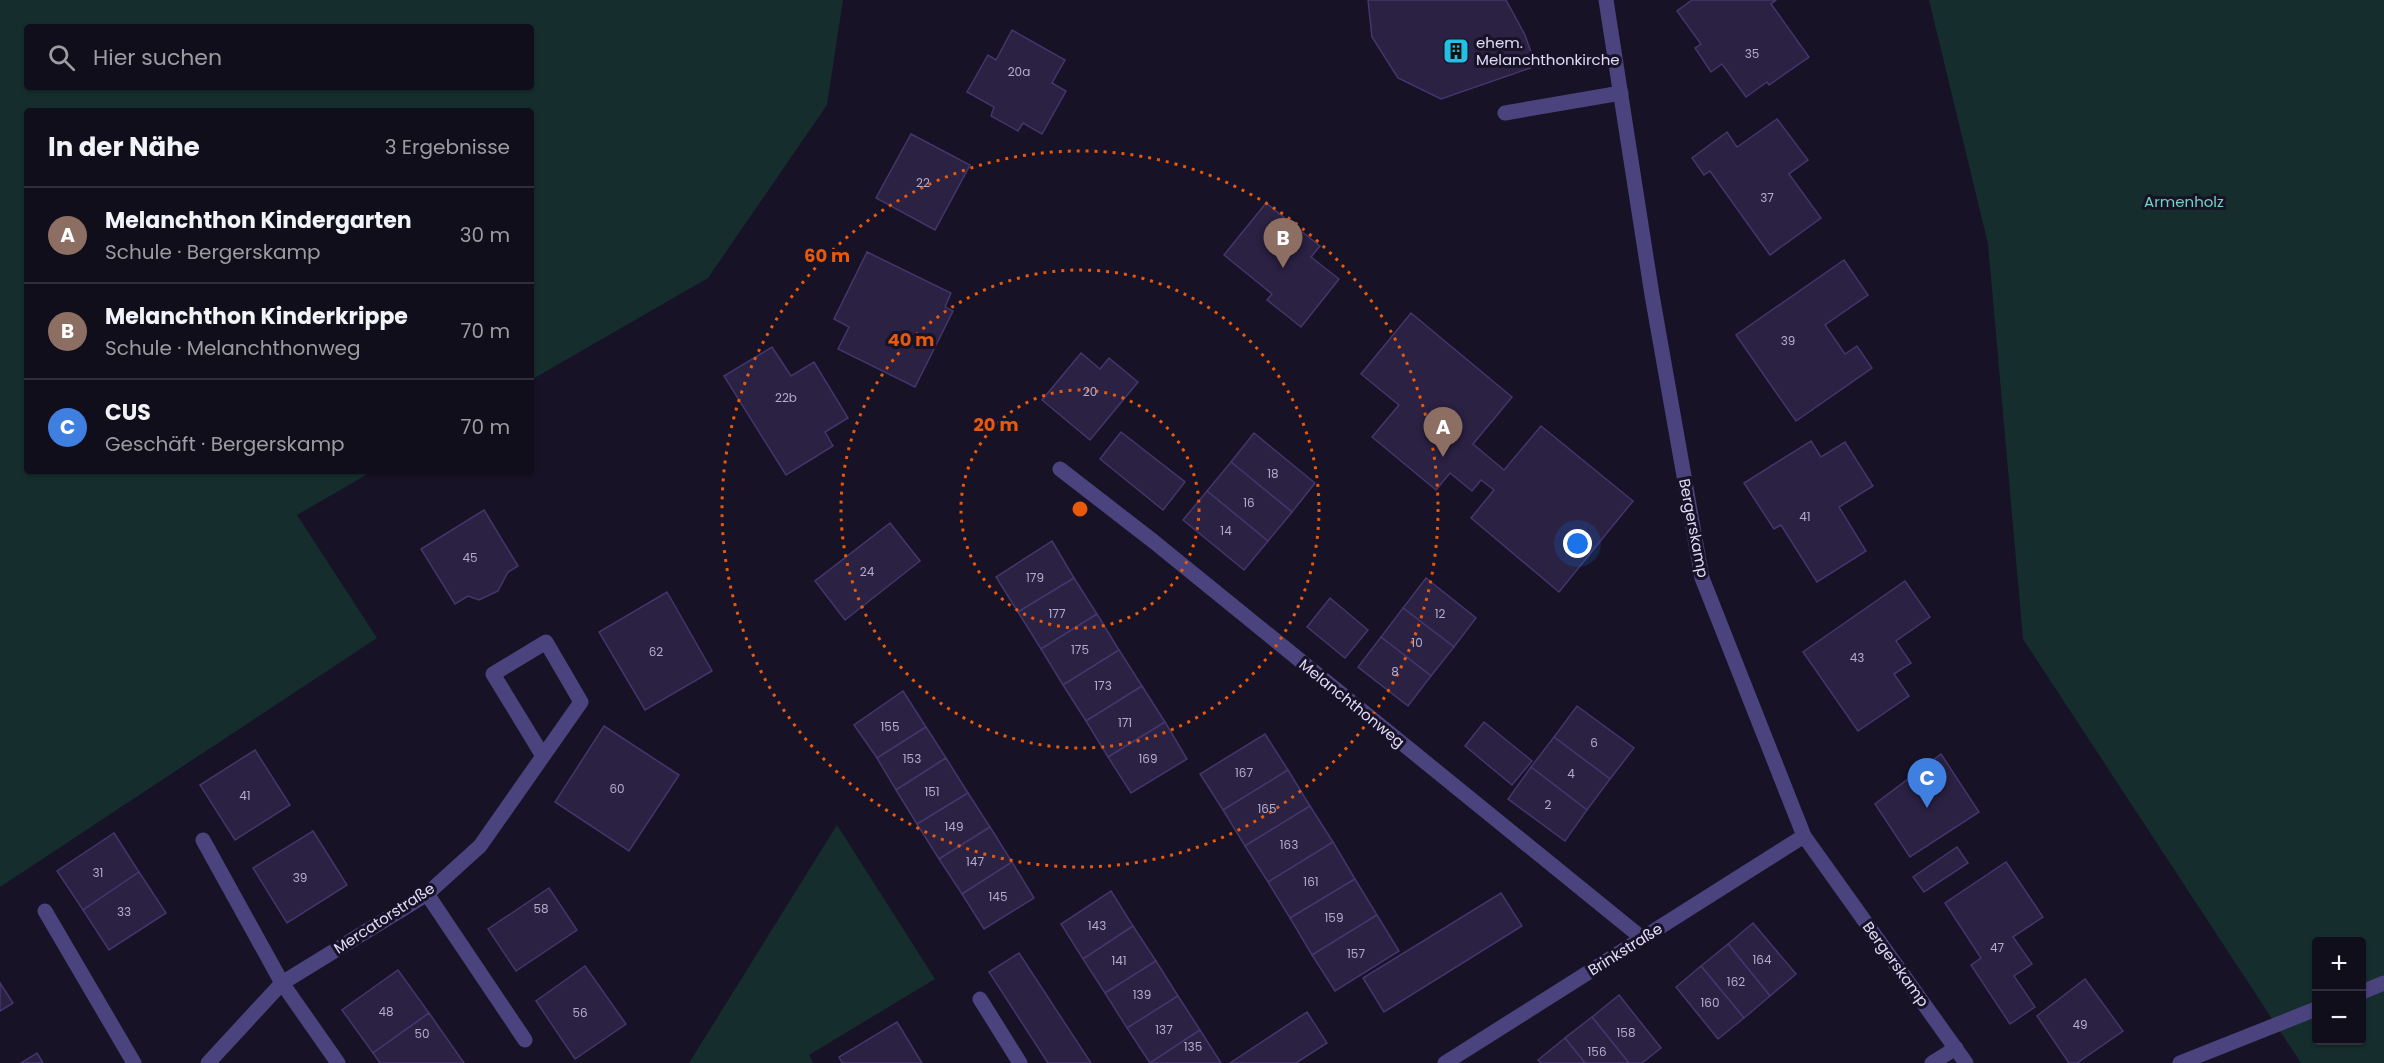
<!DOCTYPE html>
<html lang="de">
<head>
<meta charset="utf-8">
<style>
  :root { --surface:#110e1c; --page:#1e1c29; --text:#f1f3f6; --muted:#9c9ca3; --line:#302e3b; --accent:#ea580c }
  body { margin:0; font-family:Poppins,sans-serif; background:var(--page); color:var(--text) }
  .controls { position:absolute; right:18px; bottom:18px; display:grid; overflow:hidden; border-radius:6px; box-shadow:0 2px 4px #0004 }
  .controls button { width:54px; height:54px; display:grid; place-items:center; padding:0; border:0; border-bottom:2px solid var(--line); background:var(--surface); color:var(--text); font:30px sans-serif }
  .you { position:absolute; left:1578px; top:544px; width:21px; height:21px; margin:-15px; border:4px solid #fff; border-radius:50%; background:#1a73e8; box-shadow:0 0 0 9px #1a73e833 }
  .badge { display:grid; place-items:center; width:39px; height:39px; border-radius:50%; background:var(--accent); color:#fff; font-size:20px; font-weight:700 }
  .pin { position:absolute; translate:-50% -50px; filter:drop-shadow(0 2px 3px #0008) }
  .pin::after { content:''; position:absolute; top:32px; width:21px; height:18px; background:inherit; clip-path:polygon(0 0,100% 0,50% 100%) }
  .list { margin:0; padding:0; list-style:none }
  h2 { display:flex; justify-content:space-between; align-items:center; height:78px; margin:0; padding:0 24px; font-size:26px }
  h2 small { font-size:20px; font-weight:400; color:var(--muted) }
  .list li { display:grid; grid-template-columns:39px 1fr auto; gap:18px; align-items:center; box-sizing:border-box; height:96px; padding:0 24px; border-top:2px solid var(--line) }
  .list b { display:block; font-size:22px; white-space:nowrap }
  .list p { margin:0; font-size:20px; white-space:nowrap; color:var(--muted) }
  .list em { font-size:20px; font-style:normal; color:var(--muted) }
  .icon { flex:none; width:33px; height:33px; fill:none; stroke:currentColor; stroke-width:2; stroke-linecap:round; stroke-linejoin:round }
  .map { position:relative; flex:none; width:2384px; height:1063px; overflow:hidden }
  .search { position:absolute; background:var(--surface); box-shadow:0 2px 4px #0004; left:24px; top:24px; width:510px; height:66px; display:flex; align-items:center; gap:15px; box-sizing:border-box; padding:0 21px; border-radius:6px; color:var(--muted); font-size:22px }
  .panel { position:absolute; background:var(--surface); box-shadow:0 2px 4px #0004; left:24px; top:108px; width:510px; height:366px; border-radius:6px }
  .map>svg:first-child { display:block }
  .green { fill:#162d2e; fill-rule:evenodd }
  .building { fill:#2a2143; stroke:#44366c; stroke-width:1.5 }
  .lines { fill:none; stroke-linecap:round; stroke-linejoin:round }
  .lane { stroke:#4a437e; stroke-width:15 }
  .street { stroke:#4a437e; stroke-width:15 }
  .ring { fill:none; stroke:#e8590c; stroke-width:3; stroke-dasharray:3 6 }
  .labels { text-anchor:middle; dominant-baseline:central; stroke-width:6; stroke-linejoin:round; paint-order:stroke }
  .number-label { font-size:12px; fill:#b3accc }
  .poi-label { font-size:15px; fill:#e1dbfa; stroke:#171225; text-anchor:start }
  .park-label { font-size:15px; fill:#70d2c0; stroke:#171225 }
  .street-label { font-size:15px; fill:#e1dbfa; stroke:#171225 }
  .centre { fill:#e8590c; stroke:#171225; stroke-width:3 }
  .ring-label { font-size:18px; text-anchor:middle; font-weight:bold; fill:#e8590c; stroke:#171225; stroke-width:6; stroke-linejoin:round; paint-order:stroke }
</style>
</head>
<body>
<div class="map">
<svg width="2384" height="1063" viewBox="0 0 2384 1063">
  <rect width="100%" height="100%" fill="#171225"/>
  <!-- green -->
  <g class="green">
    <path d="M 0,0 L 843,0 L 827,105 L 708,278 L 531,380 L 531,111 L 27,111 L 27,471 L 373,471 L 297,515 L 377,638 L 0,887 ZM 27,27 L 531,27 L 531,87 L 27,87 Z"/>
    <path d="M 1929,0 L 2384,0 L 2384,1063 L 2301,1063 L 2023,639 L 1988,244 ZM 2316,942 L 2362,942 L 2362,1040 L 2316,1040 Z"/>
    <path d="M 837,825 L 935,979 L 809,1055 L 813,1063 L 689,1063 Z"/>
  </g>
  <!-- building -->
  <g class="building">
    <path d="M 1368,0 L 1506,0 L 1525,35 L 1536,66 L 1441,99 L 1398,78 L 1372,37 Z"/>
    <path d="M 1692,0 L 1776,0 L 1771,4 L 1809,57 L 1769,85 L 1767,82 L 1746,97 L 1722,64 L 1711,72 L 1695,48 L 1701,44 L 1677,11 Z"/>
    <path d="M 1012,30 L 1065,60 L 1052,83 L 1066,91 L 1042,134 L 1023,123 L 1018,131 L 991,116 L 994,107 L 967,92 L 988,55 L 996,60 Z"/>
    <path d="M 1777,119 L 1808,160 L 1789,174 L 1821,218 L 1770,255 L 1710,171 L 1704,175 L 1692,158 L 1727,132 L 1737,147 Z"/>
    <path d="M 911,134 L 970,165 L 935,230 L 876,198 Z"/>
    <path d="M 1266,203 L 1320,246 L 1311,257 L 1339,279 L 1301,327 L 1267,300 L 1272,294 L 1224,255 Z"/>
    <path d="M 867,252 L 951,293 L 945,307 L 953,311 L 915,387 L 838,349 L 849,327 L 834,319 Z"/>
    <path d="M 1844,260 L 1868,295 L 1825,325 L 1845,354 L 1857,346 L 1872,368 L 1796,421 L 1736,335 Z"/>
    <path d="M 1411,313 L 1512,397 L 1473,444 L 1504,470 L 1541,426 L 1633,501 L 1559,592 L 1471,518 L 1494,490 L 1481,480 L 1472,491 L 1450,473 L 1436,490 L 1372,437 L 1399,405 L 1361,374 Z"/>
    <path d="M 772,347 L 791,376 L 814,362 L 848,418 L 825,432 L 833,446 L 786,475 L 724,376 Z"/>
    <path d="M 1081,353 L 1100,369 L 1109,358 L 1138,382 L 1090,440 L 1042,400 Z"/>
    <path d="M 1121,432 L 1185,482 L 1163,510 L 1100,459 Z"/>
    <path d="M 1254,433 L 1315,483 L 1292,512 L 1231,462 Z"/>
    <path d="M 1811,441 L 1821,457 L 1845,442 L 1873,486 L 1839,507 L 1866,551 L 1817,582 L 1781,525 L 1774,529 L 1744,483 Z"/>
    <path d="M 1231,462 L 1292,512 L 1268,541 L 1207,491 Z"/>
    <path d="M 1207,491 L 1268,541 L 1244,570 L 1183,520 Z"/>
    <path d="M 484,510 L 518,566 L 508,572 L 498,591 L 479,600 L 468,596 L 455,604 L 421,549 Z"/>
    <path d="M 890,523 L 920,561 L 845,620 L 815,581 Z"/>
    <path d="M 1052,541 L 1074,578 L 1018,612 L 996,577 Z"/>
    <path d="M 1074,578 L 1097,614 L 1041,649 L 1018,612 Z"/>
    <path d="M 1426,578 L 1476,618 L 1454,647 L 1403,608 Z"/>
    <path d="M 1905,581 L 1930,617 L 1896,641 L 1911,663 L 1894,674 L 1909,696 L 1858,731 L 1803,652 Z"/>
    <path d="M 667,592 L 712,671 L 645,710 L 599,632 Z"/>
    <path d="M 1330,598 L 1368,630 L 1345,658 L 1307,627 Z"/>
    <path d="M 1403,608 L 1454,647 L 1431,676 L 1381,637 Z"/>
    <path d="M 1097,614 L 1119,650 L 1063,685 L 1041,649 Z"/>
    <path d="M 1381,637 L 1431,676 L 1408,706 L 1358,667 Z"/>
    <path d="M 1119,650 L 1142,686 L 1086,721 L 1063,685 Z"/>
    <path d="M 1142,686 L 1165,722 L 1108,757 L 1086,721 Z"/>
    <path d="M 903,691 L 926,727 L 877,758 L 854,725 Z"/>
    <path d="M 1577,706 L 1634,748 L 1610,779 L 1554,737 Z"/>
    <path d="M 1165,722 L 1187,759 L 1131,793 L 1108,757 Z"/>
    <path d="M 1484,722 L 1532,761 L 1512,785 L 1465,746 Z"/>
    <path d="M 604,726 L 679,775 L 629,851 L 555,802 Z"/>
    <path d="M 926,727 L 946,758 L 896,790 L 877,758 Z"/>
    <path d="M 1265,734 L 1288,770 L 1223,810 L 1200,774 Z"/>
    <path d="M 1554,737 L 1610,779 L 1587,810 L 1531,767 Z"/>
    <path d="M 255,750 L 290,805 L 235,840 L 200,785 Z"/>
    <path d="M 1941,754 L 1979,812 L 1910,857 L 1875,804 Z"/>
    <path d="M 946,758 L 968,793 L 917,824 L 896,790 Z"/>
    <path d="M 1531,767 L 1587,810 L 1565,841 L 1508,799 Z"/>
    <path d="M 1288,770 L 1310,806 L 1245,846 L 1223,810 Z"/>
    <path d="M 968,793 L 990,827 L 939,859 L 917,824 Z"/>
    <path d="M 1310,806 L 1333,842 L 1268,882 L 1245,846 Z"/>
    <path d="M 990,827 L 1012,862 L 962,894 L 939,859 Z"/>
    <path d="M 313,831 L 347,885 L 287,923 L 253,868 Z"/>
    <path d="M 114,833 L 139,872 L 83,910 L 57,871 Z"/>
    <path d="M 1333,842 L 1355,879 L 1290,918 L 1268,882 Z"/>
    <path d="M 1957,847 L 1968,863 L 1924,892 L 1913,877 Z"/>
    <path d="M 1012,862 L 1034,898 L 984,929 L 962,894 Z"/>
    <path d="M 2006,862 L 2043,917 L 2013,937 L 2032,964 L 2014,976 L 2035,1007 L 2010,1024 L 1971,965 L 1981,958 L 1945,903 Z"/>
    <path d="M 139,872 L 166,913 L 109,950 L 83,910 Z"/>
    <path d="M 1355,879 L 1377,915 L 1312,955 L 1290,918 Z"/>
    <path d="M 549,888 L 577,930 L 516,971 L 488,929 Z"/>
    <path d="M 1111,891 L 1133,926 L 1083,959 L 1061,924 Z"/>
    <path d="M 1501,893 L 1522,926 L 1384,1012 L 1363,978 Z"/>
    <path d="M 1377,915 L 1399,951 L 1335,991 L 1312,955 Z"/>
    <path d="M 1753,923 L 1796,974 L 1770,996 L 1728,944 Z"/>
    <path d="M 1133,926 L 1156,961 L 1105,993 L 1083,959 Z"/>
    <path d="M 1728,944 L 1770,996 L 1744,1018 L 1701,966 Z"/>
    <path d="M 1019,953 L 1091,1063 L 1048,1063 L 989,972 Z"/>
    <path d="M 1156,961 L 1178,996 L 1127,1028 L 1105,993 Z"/>
    <path d="M 585,966 L 626,1024 L 575,1059 L 536,1001 Z"/>
    <path d="M 1701,966 L 1744,1018 L 1718,1039 L 1676,987 Z"/>
    <path d="M 398,970 L 429,1013 L 373,1053 L 342,1010 Z"/>
    <path d="M 2085,979 L 2123,1031 L 2077,1063 L 2069,1063 L 2037,1016 Z"/>
    <path d="M 0,983 L 13,1003 L 0,1011 Z"/>
    <path d="M 1619,995 L 1661,1048 L 1642,1063 L 1629,1063 L 1592,1017 Z"/>
    <path d="M 1178,996 L 1200,1030 L 1150,1063 L 1127,1028 Z"/>
    <path d="M 1307,1012 L 1327,1043 L 1296,1063 L 1230,1063 Z"/>
    <path d="M 429,1013 L 464,1063 L 380,1063 L 373,1053 Z"/>
    <path d="M 1592,1017 L 1629,1063 L 1585,1063 L 1565,1038 Z"/>
    <path d="M 897,1022 L 922,1063 L 842,1063 L 839,1057 Z"/>
    <path d="M 1200,1030 L 1221,1063 L 1150,1063 Z"/>
    <path d="M 1565,1038 L 1585,1063 L 1541,1063 L 1538,1060 Z"/>
    <path d="M 37,1053 L 43,1063 L 21,1063 Z"/>
  </g>
  <g class="lines">
    <!-- lane -->
    <g class="lane">
      <path d="M 1505,113 L 1621,93"/>
      <path d="M 203,840 L 282,983 L 338,1063"/>
      <path d="M 427,894 L 525,1040"/>
      <path d="M 45,911 L 134,1063"/>
      <path d="M 980,999 L 1020,1063"/>
    </g>
    <!-- street -->
    <g class="street">
      <path d="M 1606,0 L 1652,295 L 1702,578 L 1804,836 L 1966,1063"/>
      <path d="M 1060,469 L 1153,541 L 1642,938"/>
      <path d="M 2362,992 L 2384,983"/>
      <path d="M 208,1063 L 282,983 L 427,894 L 480,846 L 581,702 L 546,642 L 493,674 L 543,756"/>
      <path d="M 1445,1063 L 1804,836"/>
      <path d="M 1932,1063 L 1956,1048"/>
      <path d="M 2180,1063 L 2316,1009"/>
    </g>
  </g>
  <!-- distance rings -->
  <g class="ring">
    <circle cx="1080" cy="509" r="119"/>
    <circle cx="1080" cy="509" r="239"/>
    <circle cx="1080" cy="509" r="358"/>
  </g>
  <!-- icons -->
  <defs>
    <g id="building-square" transform="scale(1.35)"><rect x="-9" y="-9" width="18" height="18" rx="4" fill="#20c1e2" stroke="#171225"/><path d="M-4-6H4V6H1V3H-1V6H-4ZM-2.5-4.3h1.7v1.8h-1.7ZM.8-4.3h1.7v1.8H.8ZM-2.5-1h1.7V.8h-1.7ZM.8-1h1.7V.8H.8Z" fill="#111"/></g>
  </defs>
  <g fill-rule="evenodd">
    <use href="#building-square" x="1456" y="51"/>
  </g>
  <g class="labels">
    <!-- number labels -->
    <g class="number-label">
      <text x="1752" y="53">35</text>
      <text x="1019" y="71">20a</text>
      <text x="923" y="182">22</text>
      <text x="1767" y="197">37</text>
      <text x="1788" y="340">39</text>
      <text x="1090" y="391">20</text>
      <text x="786" y="397">22b</text>
      <text x="1273" y="473">18</text>
      <text x="1249" y="502">16</text>
      <text x="1805" y="516">41</text>
      <text x="1226" y="530">14</text>
      <text x="470" y="557">45</text>
      <text x="867" y="571">24</text>
      <text x="1035" y="577">179</text>
      <text x="1057" y="613">177</text>
      <text x="1440" y="613">12</text>
      <text x="1417" y="642">10</text>
      <text x="1080" y="649">175</text>
      <text x="656" y="651">62</text>
      <text x="1857" y="657">43</text>
      <text x="1395" y="671">8</text>
      <text x="1103" y="685">173</text>
      <text x="1125" y="722">171</text>
      <text x="890" y="726">155</text>
      <text x="1594" y="742">6</text>
      <text x="912" y="758">153</text>
      <text x="1148" y="758">169</text>
      <text x="1244" y="772">167</text>
      <text x="1571" y="773">4</text>
      <text x="617" y="788">60</text>
      <text x="932" y="791">151</text>
      <text x="245" y="795">41</text>
      <text x="1548" y="804">2</text>
      <text x="1267" y="808">165</text>
      <text x="954" y="826">149</text>
      <text x="1289" y="844">163</text>
      <text x="975" y="861">147</text>
      <text x="98" y="872">31</text>
      <text x="300" y="877">39</text>
      <text x="1311" y="881">161</text>
      <text x="998" y="896">145</text>
      <text x="541" y="908">58</text>
      <text x="124" y="911">33</text>
      <text x="1334" y="917">159</text>
      <text x="1097" y="925">143</text>
      <text x="1997" y="947">47</text>
      <text x="1356" y="953">157</text>
      <text x="1762" y="959">164</text>
      <text x="1119" y="960">141</text>
      <text x="1736" y="981">162</text>
      <text x="1142" y="994">139</text>
      <text x="1710" y="1002">160</text>
      <text x="386" y="1011">48</text>
      <text x="580" y="1012">56</text>
      <text x="2080" y="1024">49</text>
      <text x="1164" y="1029">137</text>
      <text x="1626" y="1032">158</text>
      <text x="422" y="1033">50</text>
      <text x="1193" y="1046">135</text>
      <text x="1597" y="1051">156</text>
    </g>
    <!-- poi labels -->
    <g class="poi-label">
      <text x="1476" y="42">ehem.<tspan x="1476" dy="17">Melanchthonkirche</tspan></text>
    </g>
    <!-- park labels -->
    <g class="park-label">
      <text x="2184" y="201">Armenholz</text>
    </g>
    <!-- street labels -->
    <g class="street-label">
      <text transform="translate(1694 528) rotate(79)">Bergerskamp</text>
      <text transform="translate(1352 703) rotate(39)">Melanchthonweg</text>
      <text transform="translate(384 918) rotate(-33)">Mercatorstraße</text>
      <text transform="translate(1625 949) rotate(-32)">Brinkstraße</text>
      <text transform="translate(1896 964) rotate(54)">Bergerskamp</text>
    </g>
  </g>
  <circle cx="1080" cy="509" r="9" class="centre"/>
  <g class="ring-label">
    <text x="827" y="262">60 m</text>
    <text x="911" y="346">40 m</text>
    <text x="996" y="431">20 m</text>
  </g>
</svg>
<div class="controls">
<button>+</button>
<button>−</button>
</div>
<div class="you"></div>
<div class="pin badge" style="left:1443px;top:457px;background:#8d6e63">A</div>
<div class="pin badge" style="left:1283px;top:268px;background:#8d6e63">B</div>
<div class="pin badge" style="left:1927px;top:808px;background:#3f7fe0">C</div>
<div class="search"><svg class="icon" aria-label="search" viewBox="0 0 24 24"><circle cx="10" cy="10" r="6"/><path d="M15 15l6 6"/></svg>Hier suchen</div>
<section class="panel">
<h2>In der Nähe<small>3 Ergebnisse</small></h2>
<ul class="list">
<li><span class="badge" style="background:#8d6e63">A</span><div><b>Melanchthon Kindergarten</b><p>Schule · Bergerskamp</p></div><em>30 m</em></li>
<li><span class="badge" style="background:#8d6e63">B</span><div><b>Melanchthon Kinderkrippe</b><p>Schule · Melanchthonweg</p></div><em>70 m</em></li>
<li><span class="badge" style="background:#3f7fe0">C</span><div><b>CUS</b><p>Geschäft · Bergerskamp</p></div><em>70 m</em></li>
</ul>
</section>
</div>
</body>
</html>
